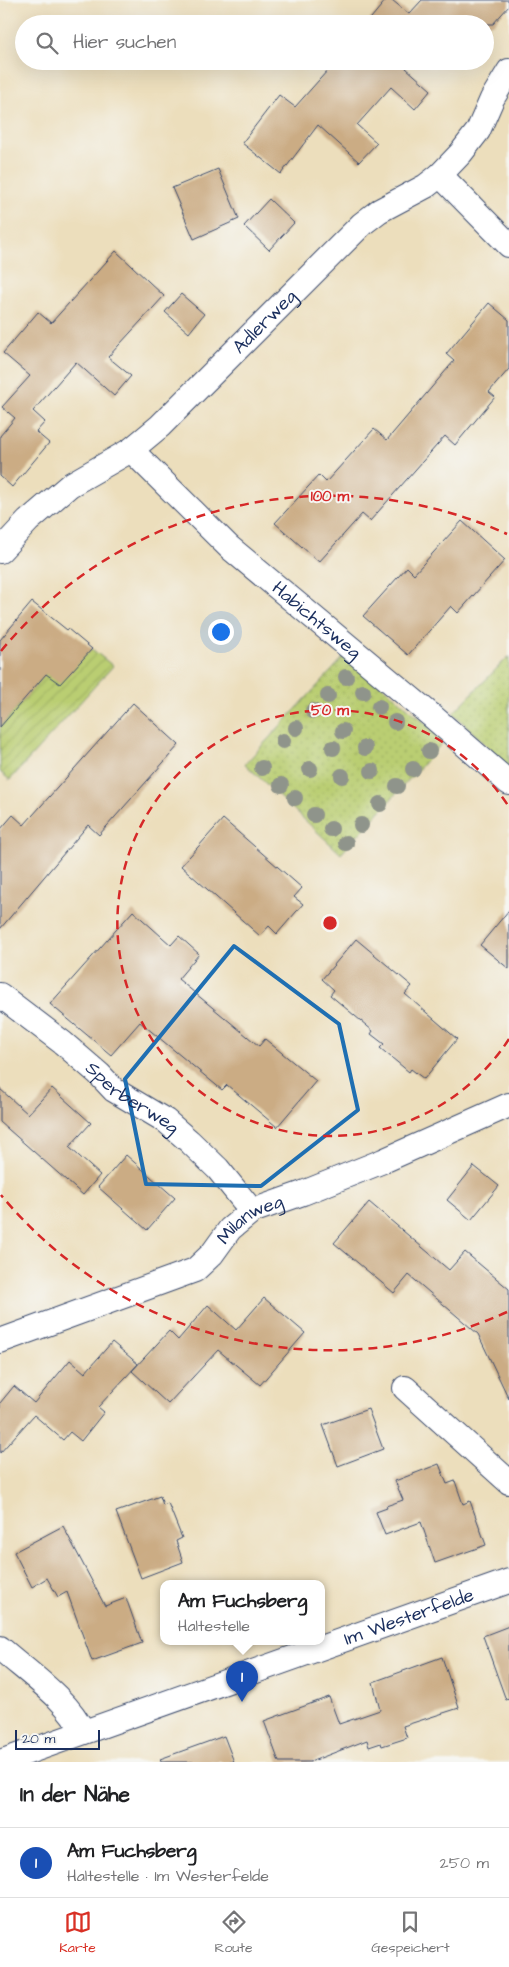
<!DOCTYPE html>
<html lang="de">
<head>
<meta charset="utf-8">
<style>
  :root { --surface:#fff; --page:#f2f2f2; --text:#202124; --muted:#757577; --line:#e0e0e0; --accent:#d93025 }
  body { margin:0; font-family:"Architects Daughter",sans-serif; background:var(--page); color:var(--text) }
  .scale { position:absolute; left:15px; bottom:12px; width:85px; box-sizing:border-box; padding-left:5px; border:2px solid #1b2f5e; border-top:0; font-size:14px; line-height:18px; white-space:nowrap; color:#1b2f5e; -webkit-text-stroke:4px #f6f6f2; paint-order:stroke }
  .you { position:absolute; left:220px; top:631px; width:18px; height:18px; margin:-12px; border:4px solid #fff; border-radius:50%; background:#1a73e8; box-shadow:0 0 0 8px #1a73e833 }
  .badge { display:grid; place-items:center; width:32px; height:32px; border-radius:50%; background:var(--accent); color:#fff; font-size:16px; font-weight:700 }
  .pin { position:absolute; translate:-50% -41px; filter:drop-shadow(0 1px 2px #0008) }
  .pin::after { content:''; position:absolute; top:26px; width:18px; height:15px; background:inherit; clip-path:polygon(0 0,100% 0,50% 100%) }
  .popup { position:absolute; left:160px; top:1580px; width:165px; height:65px; box-sizing:border-box; display:grid; place-content:center; border-radius:10px; background:var(--surface); filter:drop-shadow(0 1px 4px #0005); font-size:16px; white-space:nowrap; color:var(--muted) }
  .popup b { font-size:19px; color:var(--text) }
  .popup::after { content:''; position:absolute; left:50%; top:100%; margin-left:-10px; border:10px solid transparent; border-top-color:var(--surface) }
  .list { margin:0; padding:0; list-style:none }
  h2 { display:flex; justify-content:space-between; align-items:center; height:65px; margin:0; padding:0 20px; font-size:21px }
  h2 small { font-size:16px; font-weight:400; color:var(--muted) }
  .list li { display:grid; grid-template-columns:32px 1fr auto; gap:15px; align-items:center; box-sizing:border-box; height:70px; padding:0 20px; border-top:1px solid var(--line) }
  .list b { display:block; font-size:19px; white-space:nowrap }
  .list p { margin:0; font-size:16px; white-space:nowrap; color:var(--muted) }
  .list em { font-size:16px; font-style:normal; color:var(--muted) }
  .icon { flex:none; width:28px; height:28px; fill:none; stroke:currentColor; stroke-width:2; stroke-linecap:round; stroke-linejoin:round }
  .map { position:relative; flex:none; width:509px; height:1762px; overflow:hidden }
  .search { position:absolute; background:var(--surface); box-shadow:0 5px 20px #0002; left:15px; right:15px; top:15px; height:55px; display:flex; align-items:center; gap:12px; box-sizing:border-box; padding:0 18px; border-radius:28px; color:var(--muted); font-size:19px }
  .sheet { height:135px; background:var(--surface) }
  nav { display:flex; justify-content:space-around; align-items:center; box-sizing:border-box; height:70px; border-top:1px solid var(--line); background:var(--surface); font-size:14px; color:var(--muted) }
  nav a { display:grid; justify-items:center; gap:2px }
  nav .on { color:var(--accent) }
  .map>svg:first-child { display:block }
  .park { fill:url(#park-dots); stroke:#6a7e68 }
  .garden { fill:url(#garden-furrows); stroke:#6a7e68 }
  .building { fill:#cbac84 }
  .lines { fill:none; stroke-linecap:round; stroke-linejoin:round }
  .minor-casing { stroke:#3a496c; stroke-width:26 }
  .minor { stroke:#fff; stroke-width:24 }
  .tree { fill:#8f948b }
  .marked { fill:none; stroke:#1f6fb2; stroke-width:4; stroke-linejoin:round }
  .ring { fill:none; stroke:#d62828; stroke-width:2.5; stroke-dasharray:9 6 }
  .labels { text-anchor:middle; dominant-baseline:central; stroke-width:4; stroke-linejoin:round; paint-order:stroke }
  .street-label { font-size:19px; fill:#1b2f5e; stroke:#f6f6f2 }
  .centre { fill:#d62828; stroke:#f6f6f2; stroke-width:2.5 }
  .ring-label { font-size:15px; text-anchor:middle; font-weight:bold; fill:#d62828; stroke:#f6f6f2; stroke-width:4; stroke-linejoin:round; paint-order:stroke }
</style>
</head>
<body>
<div class="map">
<svg width="509" height="1762" viewBox="0 0 509 1762">
  <defs>
    <pattern id="park-dots" width="8" height="8" patternUnits="userSpaceOnUse" patternTransform="scale(1.25)"><rect width="8" height="8" fill="#bace72"/><path d="M2 2h.1M6 6h.1" fill="none" stroke="#9fb165" stroke-width="1.8" stroke-linecap="round"/></pattern>
    <pattern id="garden-furrows" width="10" height="10" patternUnits="userSpaceOnUse" patternTransform="scale(1.25)"><rect width="10" height="10" fill="#bace72"/><path d="M-1 1l2-2M0 10L10 0M9 11l2-2" fill="none" stroke="#9fb165"/></pattern>
  </defs>
  <rect width="100%" height="100%" fill="#f6f6f2"/>
  <filter id="ink" filterUnits="userSpaceOnUse"><feTurbulence type="fractalNoise" baseFrequency=".02" numOctaves="2"/><feDisplacementMap in="SourceGraphic" scale="10" xChannelSelector="R" yChannelSelector="G"/><feConvolveMatrix kernelMatrix="1 2 1 2 8 2 1 2 1" color-interpolation-filters="sRGB"/></filter>
  <filter id="wash" filterUnits="userSpaceOnUse"><feTurbulence type="fractalNoise" baseFrequency=".0096" numOctaves="4" result="noise"/><feDisplacementMap in="SourceGraphic" scale="20" xChannelSelector="R" yChannelSelector="G"/><feGaussianBlur stdDeviation="1.12" result="paint"/><feColorMatrix in="noise" values="0 0 0 0 0 0 0 0 0 0 0 0 0 0 0 0 0 1.4 0 .05"/><feComposite in="paint" operator="in"/></filter>
  <g filter="url(#wash)">
    <rect width="100%" height="100%" fill="#ecdebc"/>
    <!-- park -->
    <g class="park">
      <path d="M 346,655 L 445,740 L 341,854 L 245,764 Z"/>
      <path d="M 509,656 L 509,767 L 453,713 Z"/>
    </g>
    <!-- garden -->
    <path class="garden" d="M 92,649 L 113,666 L 10,780 L 0,772 L 0,727 L 66,650 Z"/>
    <g id="blocks">
      <!-- building -->
      <g class="building">
        <path d="M 386,0 L 392,0 L 409,14 L 422,0 L 509,0 L 509,6 L 493,24 L 366,24 Z"/>
        <path d="M 336,61 L 411,61 L 406,68 L 431,90 L 415,109 L 391,87 L 357,125 L 377,143 L 359,162 L 318,125 L 281,174 L 242,143 L 279,95 L 295,107 Z"/>
        <path d="M 218,169 L 239,219 L 194,239 L 172,188 Z"/>
        <path d="M 269,199 L 294,223 L 269,250 L 244,226 Z"/>
        <path d="M 116,251 L 164,296 L 108,357 L 131,376 L 114,396 L 76,362 L 33,411 L 45,422 L 36,432 L 49,443 L 12,487 L 0,476 L 0,436 L 15,418 L 2,407 L 30,376 L 3,353 L 38,312 L 51,323 Z"/>
        <path d="M 181,294 L 204,314 L 189,333 L 165,312 Z"/>
        <path d="M 489,303 L 509,320 L 509,369 L 489,392 L 495,397 L 455,445 L 445,436 L 370,521 L 362,514 L 319,562 L 275,523 L 319,475 L 326,482 L 374,429 L 387,440 L 454,361 L 446,354 Z"/>
        <path d="M 462,521 L 505,560 L 458,613 L 451,606 L 408,655 L 363,616 L 407,567 L 414,574 Z"/>
        <path d="M 32,602 L 67,630 L 68,629 L 92,649 L 60,684 L 46,674 L 0,727 L 0,640 Z"/>
        <path d="M 133,703 L 179,745 L 99,835 L 88,825 L 0,929 L 0,830 L 13,815 L 24,825 Z"/>
        <path d="M 223,819 L 302,888 L 294,897 L 303,904 L 277,934 L 269,926 L 260,936 L 181,866 Z"/>
        <path d="M 509,910 L 509,969 L 480,945 Z"/>
        <path d="M 133,911 L 171,945 L 179,936 L 199,954 L 178,979 L 259,1046 L 265,1039 L 316,1081 L 277,1127 L 227,1085 L 222,1090 L 140,1022 L 111,1055 L 50,1004 Z"/>
        <path d="M 356,939 L 412,986 L 405,994 L 457,1039 L 424,1079 L 411,1069 L 409,1072 L 380,1048 L 384,1044 L 371,1034 L 373,1031 L 330,995 L 334,990 L 322,979 Z"/>
        <path d="M 52,1088 L 91,1123 L 69,1147 L 100,1175 L 83,1195 L 0,1122 L 0,1089 L 28,1114 Z"/>
        <path d="M 126,1155 L 175,1198 L 147,1230 L 98,1187 Z"/>
        <path d="M 474,1166 L 499,1186 L 471,1220 L 447,1200 Z"/>
        <path d="M 369,1202 L 449,1270 L 465,1252 L 509,1289 L 509,1399 L 478,1334 L 409,1275 L 394,1293 L 334,1243 Z"/>
        <path d="M 264,1298 L 305,1333 L 260,1385 L 218,1350 L 168,1404 L 132,1371 L 169,1331 L 178,1340 L 208,1305 L 236,1330 Z"/>
        <path d="M 112,1342 L 138,1364 L 98,1407 L 104,1412 L 81,1441 L 70,1432 L 63,1440 L 34,1415 L 0,1453 L 0,1403 L 14,1386 L 34,1403 L 70,1360 L 85,1373 Z"/>
        <path d="M 368,1409 L 383,1449 L 338,1466 L 323,1425 Z"/>
        <path d="M 439,1464 L 447,1484 L 455,1481 L 463,1504 L 470,1501 L 486,1545 L 435,1563 L 421,1522 L 385,1535 L 376,1512 L 387,1508 L 386,1506 L 403,1500 L 395,1481 Z"/>
        <path d="M 160,1496 L 163,1505 L 168,1503 L 182,1538 L 176,1541 L 183,1562 L 141,1578 L 116,1512 Z"/>
        <path d="M 63,1526 L 105,1606 L 126,1598 L 142,1643 L 92,1661 L 67,1592 L 58,1597 L 47,1578 L 32,1587 L 14,1552 Z"/>
        <path d="M 509,1626 L 509,1699 L 506,1700 L 483,1636 Z"/>
        <path d="M 442,1657 L 459,1708 L 403,1726 L 407,1738 L 382,1746 L 381,1743 L 369,1747 L 367,1740 L 310,1762 L 279,1762 L 264,1721 L 329,1697 L 339,1724 L 380,1710 L 373,1682 Z"/>
        <path d="M 224,1736 L 234,1762 L 161,1762 L 160,1759 Z"/>
      </g>
    </g>
  </g>
  <g filter="url(#ink)">
    <use href="#blocks" fill-opacity="0" stroke="#3a496c" stroke-width="1"/>
    <g class="lines">
      <!-- minor casing -->
      <g class="minor-casing">
        <g id="minor">
          <path d="M 440,175 L 509,245"/>
          <path id="s1" d="M 131,450 L 229,547 L 432,716 L 509,783"/>
          <path id="s2" d="M 0,551 L 28,521 L 70,485 L 131,450 L 160,426 L 362,224 L 379,211 L 426,186 L 440,175 L 461,153 L 478,131 L 492,99 L 509,71"/>
          <path id="s3" d="M 0,995 L 63,1043 L 99,1074 L 114,1090 L 166,1121 L 189,1141 L 218,1169 L 252,1211"/>
          <path id="s4" d="M 0,1341 L 195,1270 L 212,1254 L 230,1229 L 252,1211 L 303,1193 L 383,1161 L 509,1105"/>
          <path d="M 405,1388 L 509,1482"/>
          <path d="M 0,1648 C 27,1672 69,1700 83,1732"/>
          <path id="s5" d="M 0,1762 L 509,1581"/>
        </g>
      </g>
      <!-- minor -->
      <use href="#minor" class="minor"/>
    </g>
    <!-- trees -->
    <g class="tree">
      <circle cx="346" cy="677" r="8"/>
      <circle cx="363" cy="692" r="8"/>
      <circle cx="328" cy="696" r="8"/>
      <circle cx="379" cy="707" r="8"/>
      <circle cx="313" cy="711" r="8"/>
      <circle cx="395" cy="722" r="8"/>
      <circle cx="296" cy="728" r="8"/>
      <circle cx="343" cy="731" r="8"/>
      <circle cx="283" cy="741" r="8"/>
      <circle cx="333" cy="748" r="8"/>
      <circle cx="365" cy="748" r="8"/>
      <circle cx="429" cy="751" r="8"/>
      <circle cx="262" cy="768" r="8"/>
      <circle cx="310" cy="769" r="8"/>
      <circle cx="413" cy="769" r="8"/>
      <circle cx="372" cy="771" r="8"/>
      <circle cx="342" cy="776" r="8"/>
      <circle cx="281" cy="785" r="8"/>
      <circle cx="397" cy="786" r="8"/>
      <circle cx="295" cy="798" r="8"/>
      <circle cx="380" cy="804" r="8"/>
      <circle cx="314" cy="815" r="8"/>
      <circle cx="361" cy="825" r="8"/>
      <circle cx="331" cy="829" r="8"/>
      <circle cx="346" cy="843" r="8"/>
    </g>
  </g>
  <!-- marked area -->
  <path class="marked" d="M 234,946 L 339,1024 L 358,1110 L 261,1186 L 146,1184 L 125,1079 Z"/>
  <!-- distance rings -->
  <g class="ring">
    <path d="M509 1039A213 213 0 1 1 509 807"/>
    <path d="M507 1312A427 427 0 0 1 1 1195M1 651A427 427 0 0 1 507 534"/>
  </g>
  <g class="labels">
    <!-- street labels -->
    <g class="street-label">
      <text stroke="none"><textPath href="#s2" startOffset="352">Adlerweg</textPath></text>
      <text stroke="none"><textPath href="#s1" startOffset="252">Habichtsweg</textPath></text>
      <text stroke="none"><textPath href="#s3" startOffset="168">Sperberweg</textPath></text>
      <text stroke="none"><textPath href="#s4" startOffset="284">Milanweg</textPath></text>
      <text stroke="none"><textPath href="#s5" startOffset="434">Im Westerfelde</textPath></text>
    </g>
  </g>
  <circle cx="330" cy="923" r="8" class="centre"/>
  <g class="ring-label">
    <text x="330" y="501">100 m</text>
    <text x="330" y="715">50 m</text>
  </g>
</svg>
<div class="scale">20 m</div>
<div class="you"></div>
<div class="pin badge" style="left:242px;top:1702px;background:#1a4fb4">1</div>
<div class="popup"><b>Am Fuchsberg</b>Haltestelle</div>
<div class="search"><svg class="icon" aria-label="search" viewBox="0 0 24 24"><circle cx="10" cy="10" r="6"/><path d="M15 15l6 6"/></svg>Hier suchen</div>
</div>
<section class="sheet">
<h2>In der Nähe<small></small></h2>
<ul class="list">
<li><span class="badge" style="background:#1a4fb4">1</span><div><b>Am Fuchsberg</b><p>Haltestelle · Im Westerfelde</p></div><em>250 m</em></li>
</ul>
</section>
<nav>
<a class="on"><svg class="icon" aria-label="map" viewBox="0 0 24 24"><path d="M3 6l6-2 6 2 6-2v14l-6 2-6-2-6 2zM9 4v14M15 6v14"/></svg>Karte</a>
<a><svg class="icon" aria-label="directions" viewBox="0 0 24 24"><path d="M12 3l9 9-9 9-9-9zM9 14v-3h6M13 9l2 2-2 2"/></svg>Route</a>
<a><svg class="icon" aria-label="saved" viewBox="0 0 24 24"><path d="M7 4h10v16l-5-4-5 4z"/></svg>Gespeichert</a>
</nav>
</body>
</html>
